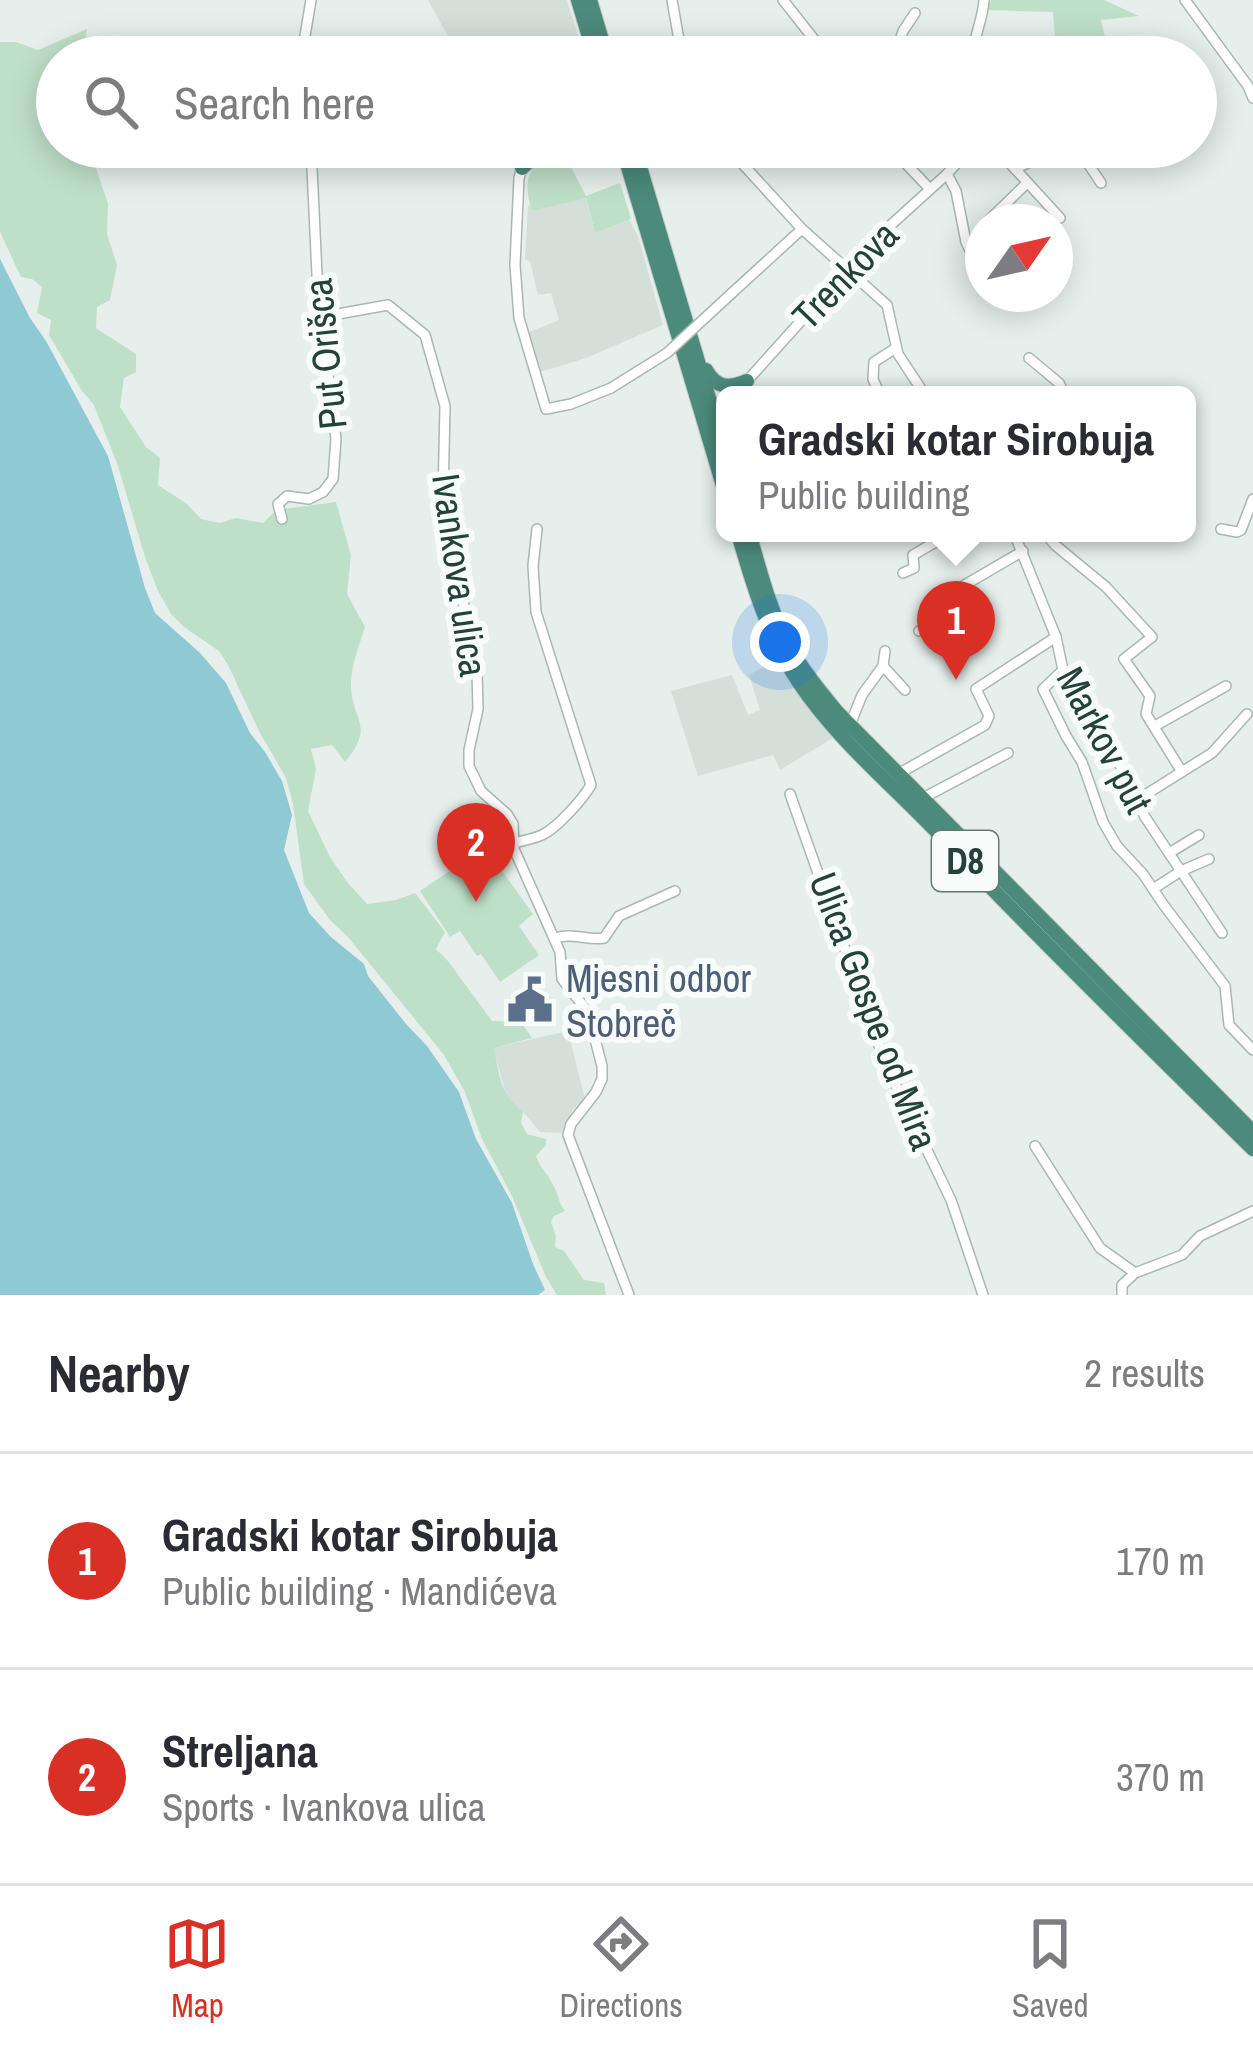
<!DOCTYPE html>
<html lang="en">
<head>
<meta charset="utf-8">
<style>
  :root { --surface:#fff; --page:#f7f7f7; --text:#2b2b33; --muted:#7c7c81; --line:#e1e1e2; --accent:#d93025 }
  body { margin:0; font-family:"Archivo Narrow",sans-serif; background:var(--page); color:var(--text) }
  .compass { position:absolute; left:965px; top:204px; width:108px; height:108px; border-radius:50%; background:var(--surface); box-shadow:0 6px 30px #0003; rotate:56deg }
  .you { position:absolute; left:780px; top:642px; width:42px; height:42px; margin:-30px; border:9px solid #fff; border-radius:50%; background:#1a73e8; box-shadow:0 0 0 18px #1a73e833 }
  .badge { display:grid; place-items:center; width:78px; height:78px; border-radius:50%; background:var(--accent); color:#fff; font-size:39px; font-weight:700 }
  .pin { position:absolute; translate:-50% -99px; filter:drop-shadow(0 3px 6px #0008) }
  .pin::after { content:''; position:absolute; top:63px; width:42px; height:36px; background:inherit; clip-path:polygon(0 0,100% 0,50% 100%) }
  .popup { position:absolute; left:716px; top:386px; width:480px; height:156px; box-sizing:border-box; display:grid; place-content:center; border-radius:18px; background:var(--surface); filter:drop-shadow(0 3px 9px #0005); font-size:39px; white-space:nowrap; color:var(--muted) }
  .popup b { font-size:45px; color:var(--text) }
  .popup::after { content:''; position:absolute; left:50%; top:100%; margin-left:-24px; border:24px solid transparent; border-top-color:var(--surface) }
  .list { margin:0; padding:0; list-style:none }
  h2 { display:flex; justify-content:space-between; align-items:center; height:156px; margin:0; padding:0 48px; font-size:51px }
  h2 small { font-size:39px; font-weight:400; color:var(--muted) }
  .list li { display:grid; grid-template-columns:78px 1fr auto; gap:36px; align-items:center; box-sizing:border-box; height:216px; padding:0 48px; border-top:3px solid var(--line) }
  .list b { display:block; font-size:45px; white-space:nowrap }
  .list p { margin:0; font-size:39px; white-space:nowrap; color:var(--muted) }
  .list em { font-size:39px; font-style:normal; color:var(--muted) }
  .icon { flex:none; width:66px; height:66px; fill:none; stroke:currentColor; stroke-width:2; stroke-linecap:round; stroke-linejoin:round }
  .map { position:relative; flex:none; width:1253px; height:1295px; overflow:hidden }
  .search { position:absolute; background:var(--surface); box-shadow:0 6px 30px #0003; left:36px; right:36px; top:36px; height:132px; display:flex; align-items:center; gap:30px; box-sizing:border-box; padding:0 42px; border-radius:66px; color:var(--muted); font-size:45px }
  .sheet { height:588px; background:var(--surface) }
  nav { display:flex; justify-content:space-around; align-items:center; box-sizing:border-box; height:168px; border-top:3px solid var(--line); background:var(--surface); font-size:33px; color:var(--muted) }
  nav a { display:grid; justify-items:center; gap:6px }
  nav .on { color:var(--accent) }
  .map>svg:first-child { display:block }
  .built { fill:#d4dfda }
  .green { fill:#bfe0c8 }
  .water { fill:#8ec9d4 }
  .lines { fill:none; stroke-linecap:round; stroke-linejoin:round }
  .minor-casing { stroke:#a8b8b2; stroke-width:12 }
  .trunk-casing { stroke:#c2cac8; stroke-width:16 }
  .minor { stroke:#fff; stroke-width:9 }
  .trunk { stroke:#4c8a7c; stroke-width:14 }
  .minor-bridge-casing { stroke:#a8b8b2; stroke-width:12; stroke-linecap:butt }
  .minor-bridge { stroke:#fff; stroke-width:9 }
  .labels { text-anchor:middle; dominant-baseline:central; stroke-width:12; stroke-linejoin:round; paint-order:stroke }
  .shield { fill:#f7fbf9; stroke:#637a73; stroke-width:3 }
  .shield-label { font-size:36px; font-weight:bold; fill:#24423a }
  .street-label { font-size:39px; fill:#24423a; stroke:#f7fbf9 }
  .service-label { font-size:39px; fill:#4e5e75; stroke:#f7fbf9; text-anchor:start }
</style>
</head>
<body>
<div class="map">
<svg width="1253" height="1295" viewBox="0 0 1253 1295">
  <rect width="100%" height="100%" fill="#e6efeb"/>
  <!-- built -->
  <g class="built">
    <path d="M 428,0 L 567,0 L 585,57 L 464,57 L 449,38 Z"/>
    <path d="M 585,197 L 595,233 L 629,220 L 638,236 L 663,325 L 586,358 L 540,372 L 529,332 L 559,320 L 551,293 L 538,295 L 530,261 L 525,259 L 528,205 L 535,208 Z"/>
    <path d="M 777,659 L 799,696 L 833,738 L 780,770 L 773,755 L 698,776 L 671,691 L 732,675 L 748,715 L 760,710 L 749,675 Z"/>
    <path d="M 568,1031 L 585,1099 L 573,1109 L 564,1133 L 540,1132 L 523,1112 L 508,1101 L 493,1048 Z"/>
  </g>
  <!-- green -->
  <g class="green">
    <path d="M 991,0 L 1104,0 L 1139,16 L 1101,20 L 1105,37 L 1135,57 L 980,57 L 980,40 L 1055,38 L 1053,12 L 987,10 Z"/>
    <path d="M 87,29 L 82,57 L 57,57 L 57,147 L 94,147 L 95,165 L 108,204 L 107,234 L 117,265 L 110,300 L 97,307 L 96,328 L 136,354 L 136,372 L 124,378 L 120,407 L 146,447 L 160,458 L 158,485 L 187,504 L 201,519 L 220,523 L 236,518 L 263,523 L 276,510 L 336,502 L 351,555 L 347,594 L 365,627 C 359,646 352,663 351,682 C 350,721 377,724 345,762 L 332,745 L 311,749 L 316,769 L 308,811 L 330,857 L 348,883 L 367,904 L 396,900 L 415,893 L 445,932 L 436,949 L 448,961 L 492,1021 L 521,1022 L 532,1038 L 494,1048 C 499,1074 500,1095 523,1112 L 521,1123 L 527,1134 L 546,1139 L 546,1145 L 536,1156 C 540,1168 549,1175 554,1187 C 559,1195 558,1202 565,1211 L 554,1216 L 551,1222 L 556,1236 L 555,1247 L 564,1251 L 584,1280 L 604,1283 L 606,1295 L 557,1295 L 546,1277 L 512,1196 L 482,1139 L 465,1092 L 444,1055 L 348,937 L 330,920 L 304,884 L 293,804 L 286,778 L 259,731 L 228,665 L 219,651 L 184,627 L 171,614 L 158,591 L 145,557 L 118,466 L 94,405 L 82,391 L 49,335 L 51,320 L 37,313 L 42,287 L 32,279 L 21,277 L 0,232 L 0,42 L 16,42 L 38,50 Z"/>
    <path d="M 563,152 L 586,196 L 620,183 L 631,218 L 629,220 L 595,233 L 586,198 L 537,210 L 531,209 C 522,173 530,163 563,152 Z"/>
    <path d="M 485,847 L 533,914 L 519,926 L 539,955 L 500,982 L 481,954 L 477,956 L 460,931 L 450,937 L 420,891 Z"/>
  </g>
  <!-- water -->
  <path class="water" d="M 0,259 L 30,318 L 46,341 L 108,456 L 145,588 L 155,613 L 200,653 L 226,683 L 250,733 L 265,752 L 282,781 L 292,815 L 284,850 L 309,913 L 331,937 L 364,964 L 368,976 L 406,1024 L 427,1046 L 459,1092 L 476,1139 L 512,1203 L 533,1264 L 545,1290 L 538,1295 L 0,1295 Z"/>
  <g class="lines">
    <!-- minor casing -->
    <g class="minor-casing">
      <g id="minor">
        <path d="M 672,0 L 682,57"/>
        <path d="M 783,0 L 828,57"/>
        <path d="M 1185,0 L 1248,86 L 1253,98"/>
        <path d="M 306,57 L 305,36 L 311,0"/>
        <path d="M 895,57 L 903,31 L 915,13"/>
        <path d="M 973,57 C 973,37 983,20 984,0"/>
        <path d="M 727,147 L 802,229 L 887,305 L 898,354 L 925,395"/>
        <path d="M 890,147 L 929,188"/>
        <path d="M 995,147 L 1060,218"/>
        <path d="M 1077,147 L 1101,183"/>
        <path d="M 522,168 L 519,178 L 515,265 L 519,318 L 546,409 L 571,404 L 611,388"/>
        <path d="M 1015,169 L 1061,147"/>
        <path d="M 947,174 L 956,191 L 966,242 L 979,269"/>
        <path d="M 987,222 L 1027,183"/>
        <path d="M 732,293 L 802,229"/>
        <path d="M 321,317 L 388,305 L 425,335 L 445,406 L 443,497 L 477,673 L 478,709 L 469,750 L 469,766 L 481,791 L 507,814 L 513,824 L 514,849 L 560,952 L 562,979 L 588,1012 L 602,1066 L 602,1079 L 596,1092 L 571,1124 L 568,1135 L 629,1295"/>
        <path d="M 1029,358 L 1059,383 L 1061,387 L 1057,395"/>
        <path d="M 747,381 L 871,243 L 947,174 L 971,147"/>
        <path d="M 880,395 L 873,379 L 874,362 L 896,348"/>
        <path d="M 282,519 L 278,504 L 287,496 L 309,499 L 323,492 L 333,479 L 336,439 L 318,296 L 311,147"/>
        <path d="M 1221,529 L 1237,532 L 1241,530 L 1253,499"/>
        <path d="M 1014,533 L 1056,637 L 1063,670 L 1124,772 L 1145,817 L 1222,933"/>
        <path d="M 1045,533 L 1055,545 L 1106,587 L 1152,637 L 1124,659 L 1150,696 L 1146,714 L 1182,772"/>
        <path d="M 903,573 L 914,568 L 913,555 L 951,533"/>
        <path d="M 919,631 L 957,610 L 963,586 L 1023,551"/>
        <path d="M 885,651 L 883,666 L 905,690"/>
        <path d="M 1063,670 L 1043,689 L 1066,736 L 1082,762 L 1103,822 L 1117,846 L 1143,874 L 1163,904 L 1225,986 L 1229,1025 L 1253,1050"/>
        <path d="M 850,725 L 862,695 L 883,666"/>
        <path d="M 1155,726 L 1226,686"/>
        <path d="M 898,774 L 985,725 L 989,716 L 976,689 L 1056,637"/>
        <path d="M 790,794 L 886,1065 L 951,1200 L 983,1295"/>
        <path d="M 923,798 L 1008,753"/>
        <path d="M 1137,800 L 1212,753 L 1247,714"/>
        <path d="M 513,843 C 523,841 533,839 542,835 C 557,828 583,799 591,785 L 536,612 L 533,566 L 537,529"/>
        <path d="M 1169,853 L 1199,835"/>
        <path d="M 1153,889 L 1181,871 L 1209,859"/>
        <path d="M 555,938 C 573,932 587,941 604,938 L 619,916 L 675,891"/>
        <path d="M 1035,1146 L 1100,1248 L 1135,1273"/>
        <path d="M 1122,1295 L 1122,1285 L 1135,1273 L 1182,1255 L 1200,1236 L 1253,1211"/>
      </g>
    </g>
    <!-- trunk casing -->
    <g class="trunk-casing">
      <g id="trunk">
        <path d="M 578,0 L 595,57"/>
        <path d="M 590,0 L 607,57"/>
        <path d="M 622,147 L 725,492"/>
        <path d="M 634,147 L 725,452"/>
        <path d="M 522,168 L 537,154 L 555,147"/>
        <path d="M 706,370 C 716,388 729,389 747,381"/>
        <path d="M 738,533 C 753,586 769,638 800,684 C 837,739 891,784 937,832 C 1040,939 1146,1044 1253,1149"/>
        <path d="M 749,533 C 760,570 769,608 787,642 C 800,667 819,690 837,712 L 1253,1132"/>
      </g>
    </g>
    <!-- minor -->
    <use href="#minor" class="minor"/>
    <!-- trunk -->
    <use href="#trunk" class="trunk"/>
    <!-- minor-bridge casing -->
    <g class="minor-bridge-casing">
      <path id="minor-bridge" d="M 611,388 L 667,353 L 732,293"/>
    </g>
    <!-- minor-bridge -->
    <use href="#minor-bridge" class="minor-bridge"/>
  </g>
  <!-- icons -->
  <defs>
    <g id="civic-bare" transform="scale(3.6)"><path d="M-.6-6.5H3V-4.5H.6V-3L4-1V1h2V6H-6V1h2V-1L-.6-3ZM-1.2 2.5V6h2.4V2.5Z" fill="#5c6f8a" stroke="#f7fbf9" stroke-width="2.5" paint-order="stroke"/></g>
  </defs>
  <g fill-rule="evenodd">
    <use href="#civic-bare" x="530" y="1000"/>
  </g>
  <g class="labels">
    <!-- shield labels -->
    <rect class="shield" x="932" y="831" width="66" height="60" rx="9"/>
    <g class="shield-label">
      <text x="965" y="861">D8</text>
    </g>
    <!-- street labels -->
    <g class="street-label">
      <text transform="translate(845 275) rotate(-46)">Trenkova</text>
      <text transform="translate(325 354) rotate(-96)">Put Orišca</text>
      <text transform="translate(460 575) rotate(82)">Ivankova ulica</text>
      <text transform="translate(1105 740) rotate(62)">Markov put</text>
      <text transform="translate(874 1011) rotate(69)">Ulica Gospe od Mira</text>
    </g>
    <!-- service labels -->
    <g class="service-label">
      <text x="566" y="978">Mjesni odbor<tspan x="566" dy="45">Stobreč</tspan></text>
    </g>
  </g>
</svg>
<svg class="compass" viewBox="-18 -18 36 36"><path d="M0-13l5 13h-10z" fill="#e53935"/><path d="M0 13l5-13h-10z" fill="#7c7c81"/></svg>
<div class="you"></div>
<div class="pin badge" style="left:956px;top:680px">1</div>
<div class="popup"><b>Gradski kotar Sirobuja</b>Public building</div>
<div class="pin badge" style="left:476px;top:902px">2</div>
<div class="search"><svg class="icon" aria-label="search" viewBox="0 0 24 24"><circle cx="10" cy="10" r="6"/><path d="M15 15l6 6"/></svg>Search here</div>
</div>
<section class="sheet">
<h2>Nearby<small>2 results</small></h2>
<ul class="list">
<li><span class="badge">1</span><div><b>Gradski kotar Sirobuja</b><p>Public building · Mandićeva</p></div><em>170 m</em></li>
<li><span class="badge">2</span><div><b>Streljana</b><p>Sports · Ivankova ulica</p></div><em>370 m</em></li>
</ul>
</section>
<nav>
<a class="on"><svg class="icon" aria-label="map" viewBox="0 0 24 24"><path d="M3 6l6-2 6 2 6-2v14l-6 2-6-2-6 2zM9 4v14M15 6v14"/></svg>Map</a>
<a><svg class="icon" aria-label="directions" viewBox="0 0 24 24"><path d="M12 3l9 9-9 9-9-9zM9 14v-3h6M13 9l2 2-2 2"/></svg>Directions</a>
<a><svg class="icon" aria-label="saved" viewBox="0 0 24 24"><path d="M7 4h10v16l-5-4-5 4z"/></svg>Saved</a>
</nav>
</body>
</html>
